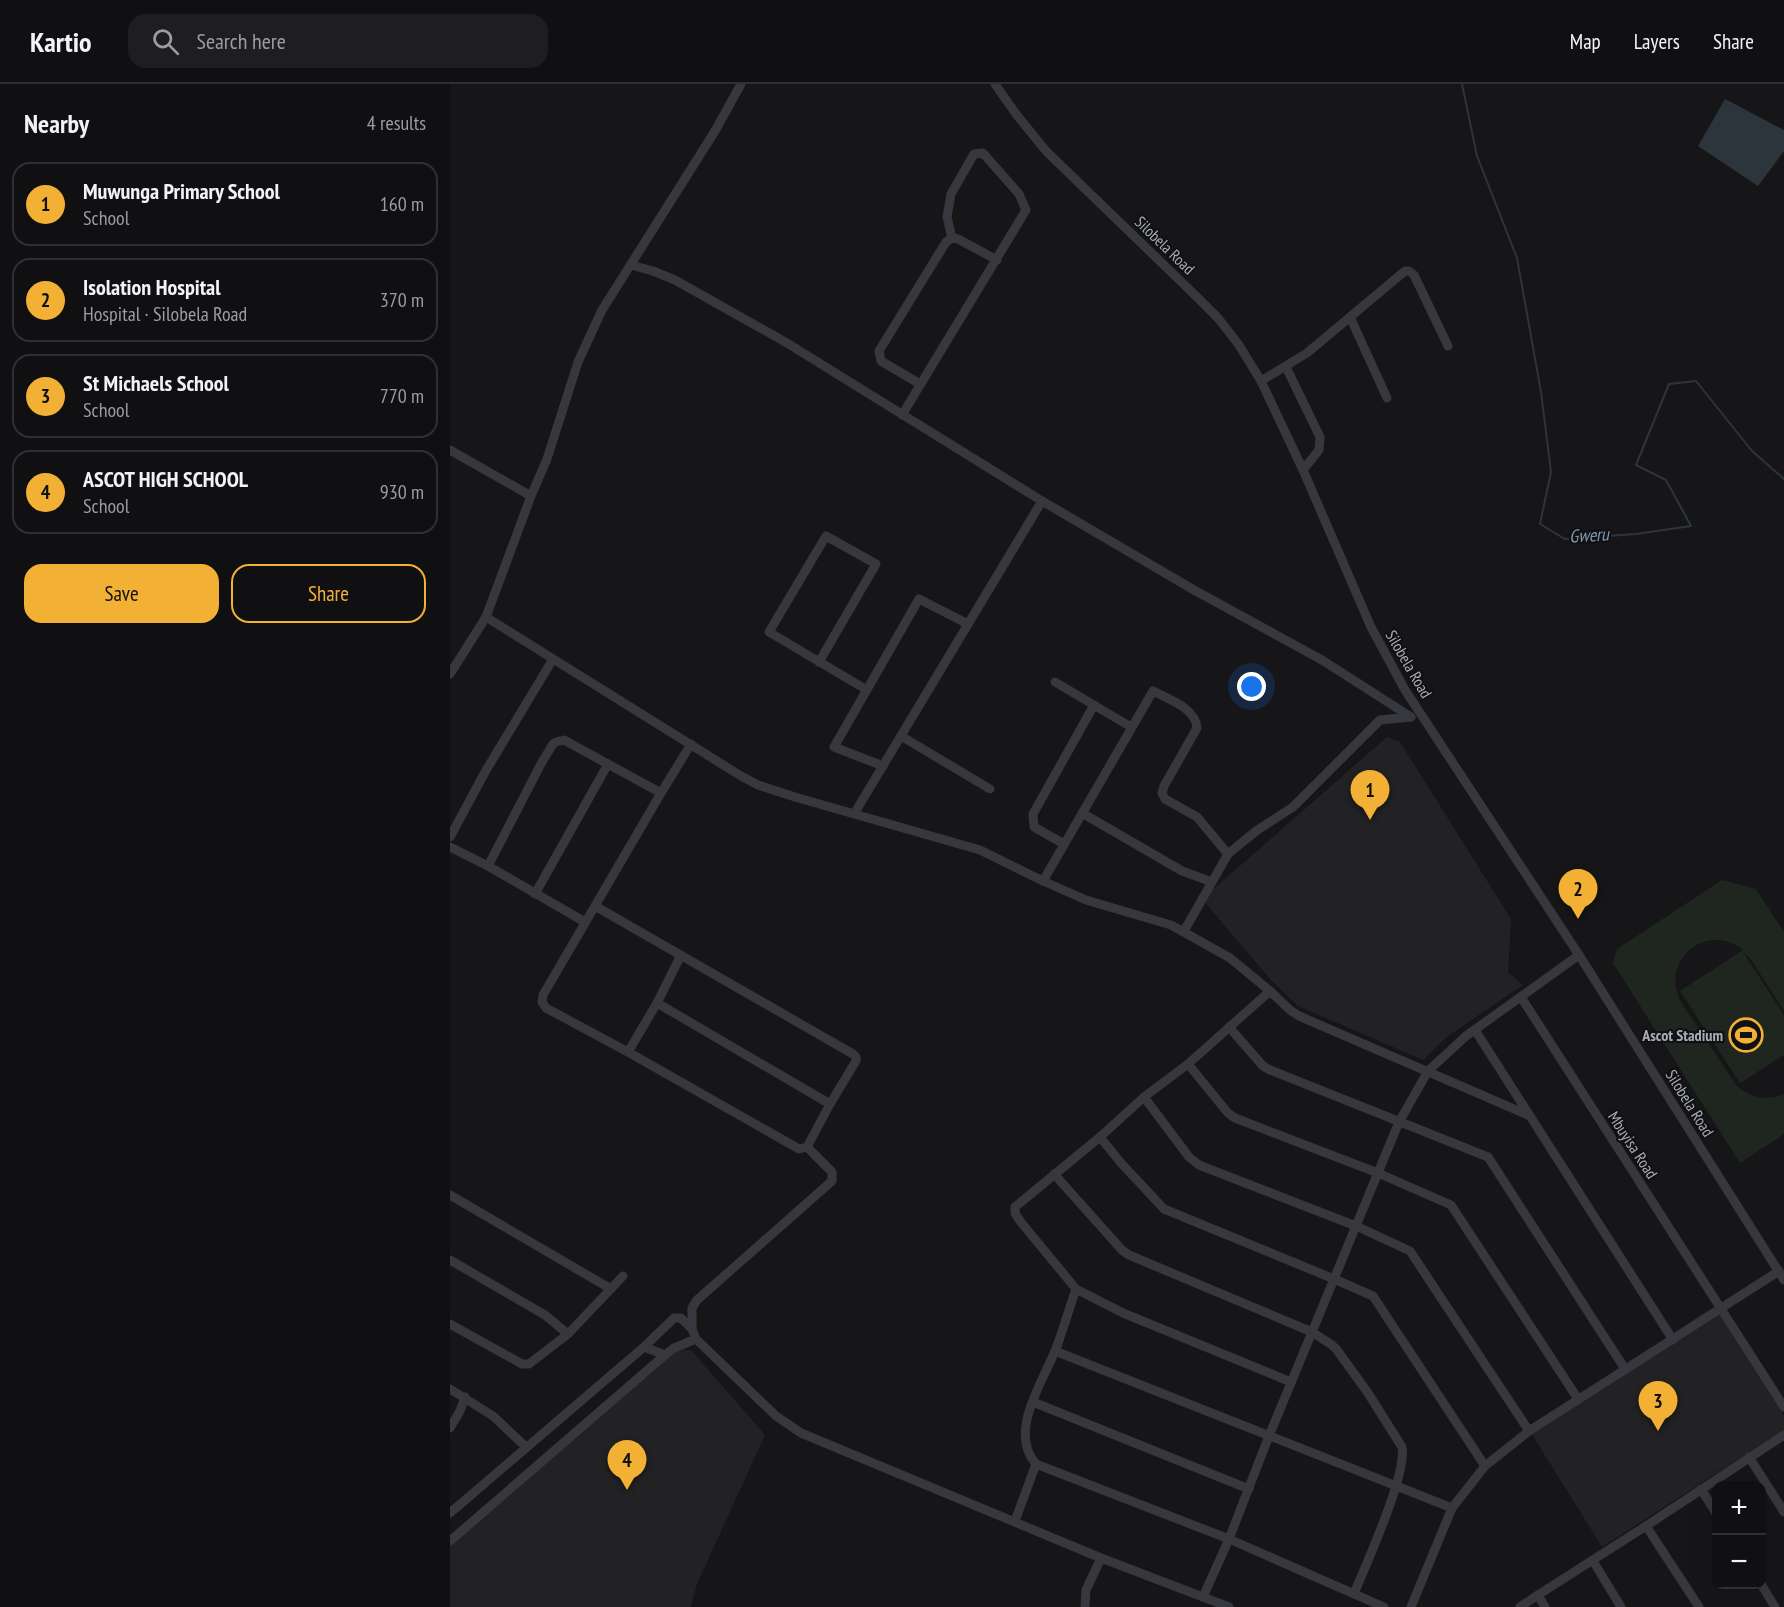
<!DOCTYPE html>
<html lang="en">
<head>
<meta charset="utf-8">
<style>
  :root { --surface:#101012; --page:#1e1e20; --text:#f1f3f6; --muted:#9c9d9f; --line:#303032; --accent:#f2b134 }
  body { margin:0; font-family:"PT Sans Narrow",sans-serif; background:var(--page); color:var(--text) }
  .controls { position:absolute; right:18px; bottom:18px; display:grid; overflow:hidden; border-radius:12px; box-shadow:0 6px 24px #0002 }
  .controls button { width:54px; height:54px; display:grid; place-items:center; padding:0; border:0; border-bottom:2px solid var(--line); background:var(--surface); color:var(--text); font:30px sans-serif }
  .you { position:absolute; left:802px; top:603px; width:21px; height:21px; margin:-15px; border:4px solid #fff; border-radius:50%; background:#1a73e8; box-shadow:0 0 0 9px #1a73e833 }
  .badge { display:grid; place-items:center; width:39px; height:39px; border-radius:50%; background:var(--accent); color:#111; font-size:20px; font-weight:700 }
  .pin { position:absolute; translate:-50% -50px; filter:drop-shadow(0 2px 3px #0008) }
  .pin::after { content:''; position:absolute; top:32px; width:21px; height:18px; background:inherit; clip-path:polygon(0 0,100% 0,50% 100%) }
  .list { margin:0; padding:0; list-style:none }
  h2 { display:flex; justify-content:space-between; align-items:center; height:78px; margin:0; padding:0 24px; font-size:26px }
  h2 small { font-size:20px; font-weight:400; color:var(--muted) }
  .list li { display:grid; grid-template-columns:39px 1fr auto; gap:18px; align-items:center; box-sizing:border-box; height:84px; margin:0 12px 12px; padding:0 12px; border:2px solid var(--line); border-radius:18px }
  .list b { display:block; font-size:22px; white-space:nowrap }
  .list p { margin:0; font-size:20px; white-space:nowrap; color:var(--muted) }
  .list em { font-size:20px; font-style:normal; color:var(--muted) }
  .actions { display:flex; gap:12px; padding:18px 24px }
  .actions a { flex:1; padding:14px 0; border:2px solid var(--accent); border-radius:18px; text-align:center; font-size:21px; color:var(--accent) }
  .actions .main { background:var(--accent); color:#111 }
  .icon { flex:none; width:33px; height:33px; fill:none; stroke:currentColor; stroke-width:2; stroke-linecap:round; stroke-linejoin:round }
  .map { position:relative; flex:none; width:1334px; height:1523px; overflow:hidden }
  header { display:flex; align-items:center; gap:36px; box-sizing:border-box; height:84px; padding:0 30px; background:var(--surface); border-bottom:2px solid var(--line) }
  header strong { font-size:28px }
  nav { display:flex; gap:33px; margin-inline-start:auto; font-size:21px }
  .search { width:420px; height:54px; background:var(--page); display:flex; align-items:center; gap:15px; box-sizing:border-box; padding:0 21px; border-radius:18px; color:var(--muted); font-size:22px }
  main { display:flex }
  aside { flex:1; background:var(--surface) }
  .map>svg:first-child { display:block }
  .built { fill:#222225 }
  .green { fill:#1e261f }
  .water { fill:#2c353c }
  .lines { fill:none; stroke-linecap:round; stroke-linejoin:round }
  .stream { stroke:#2c353c; stroke-width:2 }
  .minor { stroke:#37383d; stroke-width:9 }
  .labels { text-anchor:middle; dominant-baseline:central; stroke-width:4.5; stroke-linejoin:round; paint-order:stroke }
  .street-label { font-size:16px; fill:#a8adb8; stroke:#111113 }
  .poi-label { font-size:16px; font-weight:bold; fill:#a8adb8; stroke:#111113; text-anchor:end }
  .water-label { font-size:18px; font-style:italic; fill:#7f9bb3; stroke:#111113 }
</style>
</head>
<body>
<header>
<strong>Kartio</strong>
<div class="search"><svg class="icon" aria-label="search" viewBox="0 0 24 24"><circle cx="10" cy="10" r="6"/><path d="M15 15l6 6"/></svg>Search here</div>
<nav><a>Map</a><a>Layers</a><a>Share</a></nav>
</header>
<main>
<aside>
<h2>Nearby<small>4 results</small></h2>
<ul class="list">
<li><span class="badge">1</span><div><b>Muwunga Primary School</b><p>School</p></div><em>160 m</em></li>
<li><span class="badge">2</span><div><b>Isolation Hospital</b><p>Hospital · Silobela Road</p></div><em>370 m</em></li>
<li><span class="badge">3</span><div><b>St Michaels School</b><p>School</p></div><em>770 m</em></li>
<li><span class="badge">4</span><div><b>ASCOT HIGH SCHOOL</b><p>School</p></div><em>930 m</em></li>
</ul>
<div class="actions"><a class="main">Save</a><a>Share</a></div>
</aside>
<div class="map">
<svg width="1334" height="1523" viewBox="0 0 1334 1523">
  <rect width="100%" height="100%" fill="#161618"/>
  <!-- built -->
  <g class="built">
    <path d="M 937,653 L 950,658 L 1061,835 L 1058,888 L 1073,901 L 998,952 L 973,976 L 848,922 L 821,896 L 752,815 Z"/>
    <path d="M 1269,1230 L 1334,1331 L 1334,1346 L 1152,1463 L 1081,1349 Z"/>
    <path d="M 226,1265 L 241,1266 L 315,1351 L 247,1500 L 241,1523 L 0,1523 L 0,1461 Z"/>
  </g>
  <!-- green -->
  <path class="green" d="M 1272,796 L 1306,805 L 1334,848 L 1334,927 L 1300,874 L 1293,868 L 1334,931 L 1334,971 L 1290,999 L 1230,907 L 1293,866 C 1256,837 1209,877 1231,918 L 1286,1001 C 1300,1014 1317,1017 1334,1010 L 1334,1050 L 1290,1079 L 1163,879 L 1167,865 Z"/>
  <!-- water -->
  <path class="water" d="M 1275,15 L 1334,46 L 1334,67 L 1308,102 L 1248,62 Z"/>
  <g class="lines">
    <!-- stream -->
    <path class="stream" d="M 1012,0 L 1027,72 L 1067,174 L 1091,308 L 1101,388 L 1090,440 L 1115,455 L 1186,450 L 1241,442 L 1216,396 L 1186,381 L 1219,300 L 1246,297 L 1302,367 L 1334,395"/>
    <!-- minor -->
    <g class="minor">
      <path d="M 545,0 L 566,30 L 596,67 L 749,215 L 768,234 L 789,261 L 811,297 L 853,386 L 921,543 L 955,606 L 1129,871 L 1334,1196"/>
      <path d="M 181,181 L 203,187 L 225,196 L 337,259 L 592,417 L 744,506 L 872,576 L 961,633"/>
      <path d="M 900,233 L 937,314"/>
      <path d="M 836,283 L 870,353 L 869,366 L 853,386"/>
      <path d="M 811,297 L 857,269 L 955,187 L 959,187 L 964,191 L 998,262"/>
      <path d="M 470,300 L 431,277 L 429,267 L 496,158 L 502,154 L 508,155 L 547,176"/>
      <path d="M 452,331 L 576,126 L 569,110 L 533,69 L 524,70 L 501,110 L 497,133 L 502,154"/>
      <path d="M 0,366 L 81,412"/>
      <path d="M 36,533 L 291,692 L 308,701 L 345,713 L 530,766 L 593,797 L 636,816 L 721,841 L 780,874 L 820,907"/>
      <path d="M 369,578 L 426,480 L 376,452 L 319,548 L 417,606"/>
      <path d="M 0,590 L 36,533 L 81,412 L 97,375 L 128,278 L 152,226 L 265,47 L 291,0"/>
      <path d="M 605,598 L 681,643"/>
      <path d="M 451,652 L 540,705"/>
      <path d="M 433,682 L 384,663 L 469,515 L 518,540"/>
      <path d="M 632,729 L 732,787 L 762,798"/>
      <path d="M 404,730 L 592,417"/>
      <path d="M 0,753 L 35,688 L 103,575"/>
      <path d="M 614,760 L 584,743 L 583,730 L 644,621"/>
      <path d="M 0,763 L 38,782"/>
      <path d="M 593,797 L 703,607 C 718,615 746,624 747,644 L 714,702 L 712,709 L 715,715 L 747,733 L 778,770"/>
      <path d="M 85,810 L 158,680"/>
      <path d="M 145,822 L 403,970 L 406,973 L 406,977 L 380,1020 L 357,1063 L 349,1065 L 178,968 L 96,924 L 92,918 L 93,911 L 211,709 L 241,660"/>
      <path d="M 135,838 L 38,782 L 92,678 L 103,660 L 106,658 L 114,656 L 211,709"/>
      <path d="M 734,847 L 778,770 L 806,747 L 843,723 L 930,636 L 961,633"/>
      <path d="M 1071,913 L 1334,1323"/>
      <path d="M 207,919 L 380,1020"/>
      <path d="M 779,943 L 813,982 L 820,986 L 1038,1073 L 1175,1285"/>
      <path d="M 1025,946 L 1223,1256"/>
      <path d="M 178,968 L 207,919 L 231,871"/>
      <path d="M 738,980 L 778,1029 L 785,1034 L 928,1089 L 1001,1121 L 1128,1315"/>
      <path d="M 694,1013 L 739,1073 L 749,1081 L 906,1142 L 960,1167 L 1079,1347 L 1329,1187"/>
      <path d="M 650,1053 L 671,1079 L 714,1125 L 884,1195 L 923,1212 L 1035,1382"/>
      <path d="M 604,1090 L 672,1166 L 679,1171 L 862,1248 L 882,1261 L 887,1266 L 918,1309 L 952,1363 C 957,1391 916,1480 904,1510"/>
      <path d="M 0,1111 L 161,1205"/>
      <path d="M 0,1176 L 95,1231 L 118,1250"/>
      <path d="M 0,1240 L 72,1280 L 79,1280 L 118,1250 L 173,1192"/>
      <path d="M 242,1245 L 242,1224 L 247,1216 L 382,1097 L 382,1088 L 357,1063"/>
      <path d="M 194,1263 L 215,1271"/>
      <path d="M 605,1267 L 1002,1424"/>
      <path d="M 841,1298 L 673,1229 L 626,1205 L 570,1137 L 565,1129 L 565,1123 L 650,1053 L 694,1013 L 738,980 L 820,907 L 840,926 L 849,932 L 1078,1031"/>
      <path d="M 0,1305 L 43,1332 L 76,1363"/>
      <path d="M 583,1318 L 799,1405"/>
      <path d="M 0,1344 L 10,1327 L 15,1313"/>
      <path d="M 1299,1373 L 1334,1428"/>
      <path d="M 586,1380 L 779,1455 L 934,1523"/>
      <path d="M 1251,1405 L 1266,1429"/>
      <path d="M 0,1429 L 194,1263 L 224,1234 L 231,1234 L 242,1245 L 246,1255"/>
      <path d="M 565,1437 L 586,1380 C 558,1349 592,1299 605,1267 C 613,1247 619,1225 626,1205"/>
      <path d="M 1196,1442 L 1334,1351"/>
      <path d="M 0,1457 L 215,1271 L 224,1264 L 246,1255 L 326,1332 L 351,1349 L 651,1474 L 779,1523"/>
      <path d="M 1143,1477 L 1171,1523"/>
      <path d="M 1311,1500 L 1325,1523"/>
      <path d="M 753,1513 L 779,1455 L 819,1352 L 949,1038 L 978,987 L 1016,952 L 1129,871"/>
      <path d="M 635,1523 L 636,1506 L 651,1474"/>
      <path d="M 961,1523 L 1002,1424 L 1035,1382 L 1079,1347"/>
      <path d="M 1070,1523 L 1088,1511"/>
      <path d="M 1095,1523 L 1088,1511 L 1196,1442 L 1249,1523"/>
    </g>
  </g>
  <!-- icons -->
  <defs>
    <g id="stadium-ring" transform="scale(1.725)"><circle r="9.5" fill="#111113" stroke="#f2b134" stroke-width="1.5"/><path d="M0-5a6.5 5 0 1 0 0 10a6.5 5 0 1 0 0-10ZM-3.5-1.8h7v3.6h-7Z" fill="#f2b134"/></g>
  </defs>
  <g fill-rule="evenodd">
    <use href="#stadium-ring" x="1296" y="951"/>
  </g>
  <g class="labels">
    <!-- street labels -->
    <g class="street-label">
      <text transform="translate(715 161) rotate(44)">Silobela Road</text>
      <text transform="translate(959 580) rotate(60)">Silobela Road</text>
      <text transform="translate(1240 1019) rotate(58)">Silobela Road</text>
      <text transform="translate(1183 1061) rotate(57)">Mbuyisa Road</text>
    </g>
    <!-- poi labels -->
    <g class="poi-label">
      <text x="1273" y="951">Ascot Stadium</text>
    </g>
    <!-- water labels -->
    <g class="water-label">
      <text transform="translate(1139 451) rotate(-3)">Gweru</text>
    </g>
  </g>
</svg>
<div class="controls">
<button>+</button>
<button>−</button>
</div>
<div class="you"></div>
<div class="pin badge" style="left:920px;top:736px">1</div>
<div class="pin badge" style="left:1128px;top:835px">2</div>
<div class="pin badge" style="left:1208px;top:1347px">3</div>
<div class="pin badge" style="left:177px;top:1406px">4</div>
</div>
</main>
</body>
</html>
